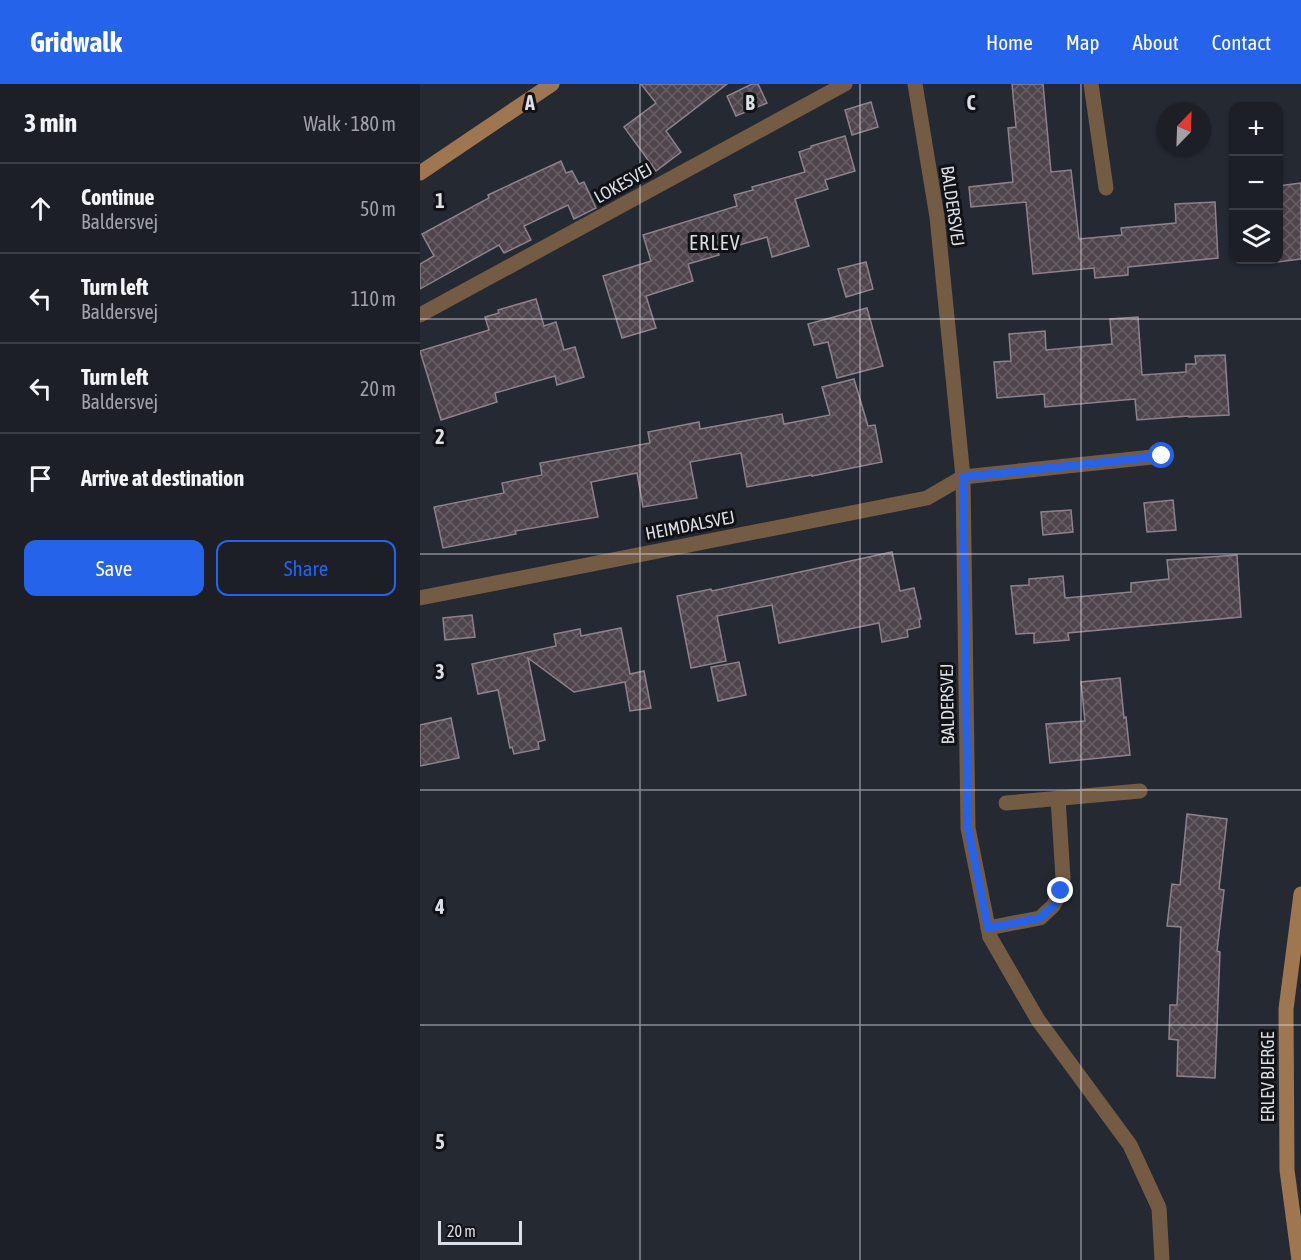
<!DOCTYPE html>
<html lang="en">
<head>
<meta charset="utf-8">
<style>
  :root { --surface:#1c1f26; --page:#292c32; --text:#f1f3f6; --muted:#a0a2a7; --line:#3a3d43; --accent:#2563eb }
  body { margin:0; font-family:"Asap Condensed",sans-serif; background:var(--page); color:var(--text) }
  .controls { position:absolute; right:18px; top:18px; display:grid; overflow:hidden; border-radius:12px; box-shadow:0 2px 4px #0004 }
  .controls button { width:54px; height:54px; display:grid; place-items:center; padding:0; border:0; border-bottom:2px solid var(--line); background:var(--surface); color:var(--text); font:30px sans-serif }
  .compass { position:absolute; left:737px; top:18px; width:54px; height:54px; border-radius:50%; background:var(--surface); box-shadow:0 2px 4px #0004; rotate:23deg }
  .scale { position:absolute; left:18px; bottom:15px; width:84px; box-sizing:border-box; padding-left:6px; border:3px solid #dcdfe5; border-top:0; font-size:16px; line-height:21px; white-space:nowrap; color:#dcdfe5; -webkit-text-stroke:4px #101216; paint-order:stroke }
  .stop { position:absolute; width:18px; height:18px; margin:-14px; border:4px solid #2563eb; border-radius:50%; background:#fff }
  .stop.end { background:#2563eb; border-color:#fff; box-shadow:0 2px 6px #0008 }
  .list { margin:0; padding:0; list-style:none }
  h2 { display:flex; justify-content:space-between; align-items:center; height:78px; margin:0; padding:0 24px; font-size:26px }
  h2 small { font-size:20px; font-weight:400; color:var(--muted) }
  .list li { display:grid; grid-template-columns:39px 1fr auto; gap:18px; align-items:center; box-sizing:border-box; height:90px; padding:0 24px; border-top:2px solid var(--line) }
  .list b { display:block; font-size:22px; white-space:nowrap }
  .list p { margin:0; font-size:20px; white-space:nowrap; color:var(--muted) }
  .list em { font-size:20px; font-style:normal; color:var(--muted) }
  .actions { display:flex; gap:12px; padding:18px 24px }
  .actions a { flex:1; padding:14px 0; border:2px solid var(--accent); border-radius:12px; text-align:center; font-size:21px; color:var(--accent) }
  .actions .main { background:var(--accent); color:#fff }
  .icon { flex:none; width:33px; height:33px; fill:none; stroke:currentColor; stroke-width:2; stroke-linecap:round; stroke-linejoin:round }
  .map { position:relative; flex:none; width:881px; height:1176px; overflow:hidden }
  header { display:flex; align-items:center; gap:36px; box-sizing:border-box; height:84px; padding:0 30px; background:var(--accent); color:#fff }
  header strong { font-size:28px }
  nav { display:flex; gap:33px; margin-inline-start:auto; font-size:21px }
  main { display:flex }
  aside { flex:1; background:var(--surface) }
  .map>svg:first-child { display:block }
  .building { fill:url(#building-cross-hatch); stroke:#8d828b; stroke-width:1.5 }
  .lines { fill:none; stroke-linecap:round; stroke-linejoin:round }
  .lane { stroke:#745b44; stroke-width:15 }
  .street { stroke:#745b44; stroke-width:15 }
  .secondary { stroke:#9e7750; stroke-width:15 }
  .route { stroke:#2563eb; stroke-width:8 }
  .grid { fill:none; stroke:#dcdfe5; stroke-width:1.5; stroke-opacity:0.55 }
  .labels { text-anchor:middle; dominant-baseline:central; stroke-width:6; stroke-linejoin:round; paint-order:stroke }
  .street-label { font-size:18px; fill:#dcdfe5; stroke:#101216 }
  .neighbourhood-label { font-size:20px; letter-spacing:1.5px; fill:#dcdfe5; stroke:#101216 }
  .grid-label { font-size:20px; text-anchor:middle; font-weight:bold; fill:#dcdfe5; stroke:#101216; stroke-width:6; stroke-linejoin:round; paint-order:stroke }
</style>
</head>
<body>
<header>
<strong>Gridwalk</strong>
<nav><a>Home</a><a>Map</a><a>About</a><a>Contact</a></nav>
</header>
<main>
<aside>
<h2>3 min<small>Walk · 180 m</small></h2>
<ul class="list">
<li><svg class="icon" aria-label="ahead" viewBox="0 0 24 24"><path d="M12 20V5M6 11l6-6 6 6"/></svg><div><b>Continue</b><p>Baldersvej</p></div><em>50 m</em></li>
<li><svg class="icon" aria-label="left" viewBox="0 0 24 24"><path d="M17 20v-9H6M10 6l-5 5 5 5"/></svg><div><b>Turn left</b><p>Baldersvej</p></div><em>110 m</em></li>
<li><svg class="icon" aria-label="left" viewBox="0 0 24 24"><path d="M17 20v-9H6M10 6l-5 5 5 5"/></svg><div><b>Turn left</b><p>Baldersvej</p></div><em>20 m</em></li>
<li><svg class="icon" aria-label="arrive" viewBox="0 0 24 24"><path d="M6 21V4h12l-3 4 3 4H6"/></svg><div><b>Arrive at destination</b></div></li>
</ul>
<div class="actions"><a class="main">Save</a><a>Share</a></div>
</aside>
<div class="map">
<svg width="881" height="1176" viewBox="0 0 881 1176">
  <defs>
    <pattern id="building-cross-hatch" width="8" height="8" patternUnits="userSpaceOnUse" patternTransform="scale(1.5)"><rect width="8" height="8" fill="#4e444c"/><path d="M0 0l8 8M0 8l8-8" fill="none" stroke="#675f66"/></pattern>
  </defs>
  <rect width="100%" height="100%" fill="#252932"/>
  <!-- building -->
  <g class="building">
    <path d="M 221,0 L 307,0 L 246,47 L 261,68 L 236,87 L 204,43 L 236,19 Z"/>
    <path d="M 332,0 L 338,0 L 347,19 L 316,32 L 307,12 Z"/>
    <path d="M 592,0 L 623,0 L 631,88 L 651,86 L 659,155 L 702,151 L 701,144 L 756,139 L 755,120 L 795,118 L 798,174 L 708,183 L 708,191 L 675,194 L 674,184 L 613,190 L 606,118 L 551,123 L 549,103 L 593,98 L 588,44 L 596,43 Z"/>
    <path d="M 451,18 L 458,43 L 432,51 L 425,26 Z"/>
    <path d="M 425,52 L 435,87 L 405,96 L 408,105 L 375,115 L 389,162 L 352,173 L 347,153 L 298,167 L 299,171 L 268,180 L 273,197 L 226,212 L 236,244 L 202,254 L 183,192 L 231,177 L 223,151 L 317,122 L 314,111 L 333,106 L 332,103 L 385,88 L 379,68 L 391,64 L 391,62 Z"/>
    <path d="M 141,77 L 146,89 L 152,87 L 159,100 L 164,98 L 176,124 L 154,135 L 148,121 L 104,142 L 111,156 L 84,169 L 79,161 L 0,205 L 0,180 L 14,172 L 2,150 L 69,114 L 68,111 Z"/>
    <path d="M 881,99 L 881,175 L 858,178 L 858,102 Z"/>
    <path d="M 446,178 L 453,205 L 426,213 L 418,185 Z"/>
    <path d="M 116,215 L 124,242 L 136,238 L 144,266 L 155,263 L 164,293 L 137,301 L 135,292 L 75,309 L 77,318 L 21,336 L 0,267 L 69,246 L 65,233 L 79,229 L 78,226 Z"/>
    <path d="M 447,224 L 463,282 L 417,294 L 408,258 L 394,261 L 388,240 Z"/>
    <path d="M 718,233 L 722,291 L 766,288 L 766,280 L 776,280 L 775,272 L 805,271 L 809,331 L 769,333 L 769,332 L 717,336 L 715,315 L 625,323 L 624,310 L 577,314 L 574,278 L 591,277 L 589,250 L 625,247 L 626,266 L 692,260 L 690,235 Z"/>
    <path d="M 434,295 L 448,342 L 455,341 L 462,378 L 392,392 L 392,391 L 327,403 L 321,369 L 270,378 L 277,414 L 223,423 L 217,389 L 171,398 L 178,433 L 95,447 L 96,450 L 23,464 L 14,423 L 84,409 L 82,399 L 122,391 L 120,379 L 230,359 L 228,348 L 279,338 L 280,345 L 362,330 L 364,340 L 410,331 L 402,303 Z"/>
    <path d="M 753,416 L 756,446 L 727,448 L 724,419 Z"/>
    <path d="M 651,426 L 653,448 L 623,451 L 621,428 Z"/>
    <path d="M 472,468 L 480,507 L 494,504 L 501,535 L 499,535 L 500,543 L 487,546 L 488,553 L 462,558 L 459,539 L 359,559 L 352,521 L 297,532 L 306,577 L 271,584 L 257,512 L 291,505 L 292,507 Z"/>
    <path d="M 817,471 L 821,533 L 648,549 L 649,556 L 614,559 L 614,549 L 596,550 L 591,502 L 609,501 L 609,495 L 643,492 L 645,514 L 711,508 L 711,499 L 749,495 L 747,476 Z"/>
    <path d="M 52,531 L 55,553 L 25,556 L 23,534 Z"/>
    <path d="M 201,544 L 210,590 L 224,587 L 231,624 L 210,627 L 205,598 L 154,608 L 108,574 L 125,656 L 118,658 L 119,665 L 94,670 L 92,663 L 90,664 L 78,606 L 58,610 L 52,580 L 136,562 L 134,550 L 160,545 L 161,552 Z"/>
    <path d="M 319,578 L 326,611 L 298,617 L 291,583 Z"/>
    <path d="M 700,594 L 704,634 L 706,633 L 710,671 L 630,679 L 626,640 L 665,637 L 661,598 Z"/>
    <path d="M 31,634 L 39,674 L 0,682 L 0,641 Z"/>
    <path d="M 767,730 L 807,735 L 799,805 L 804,806 L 797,867 L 800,868 L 795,994 L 757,992 L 758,956 L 749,955 L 750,921 L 757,921 L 761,843 L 747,842 L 752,800 L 760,801 Z"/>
  </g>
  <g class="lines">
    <!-- lane -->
    <g class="lane">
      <path d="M 586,719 L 720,707"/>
      <path d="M 568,844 L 620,834 L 633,822 L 641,807 L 643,794 L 638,714"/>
      <path d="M 570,853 L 618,936 L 710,1061 L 739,1124 L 742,1176"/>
    </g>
    <!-- street -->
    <g class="street">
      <path d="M 495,0 L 517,133 L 543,393 L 548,744 L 570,853"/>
      <path d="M 671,0 L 686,104"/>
      <path d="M 0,231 L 425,0"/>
      <path d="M 0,514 L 507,414 L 543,393 L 742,372"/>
    </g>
    <!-- secondary -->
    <g class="secondary">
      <path d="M 0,89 L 132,0"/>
      <path d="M 879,1176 L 867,1086 L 866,925 L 881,810"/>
    </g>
  </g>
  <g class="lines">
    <!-- route -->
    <path class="route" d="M 641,807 L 633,822 L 620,834 L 568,844 L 548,744 L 543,393 L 742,372"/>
  </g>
  <!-- grid -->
  <path class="grid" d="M 220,0 L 220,1176M 440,0 L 440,1176M 661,0 L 661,1176M 0,235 L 881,235M 0,470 L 881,470M 0,706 L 881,706M 0,941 L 881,941"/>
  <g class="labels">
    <!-- street labels -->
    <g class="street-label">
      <text transform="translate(203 99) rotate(-29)">LOKESVEJ</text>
      <text transform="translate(533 122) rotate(82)">BALDERSVEJ</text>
      <text transform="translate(270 441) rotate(-11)">HEIMDALSVEJ</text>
      <text transform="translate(527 620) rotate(-91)">BALDERSVEJ</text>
      <text transform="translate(847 993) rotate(-90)">ERLEV BJERGE</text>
    </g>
    <!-- neighbourhood labels -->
    <g class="neighbourhood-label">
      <text x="295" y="158">ERLEV</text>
    </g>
  </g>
  <g class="grid-label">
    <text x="110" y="26">A</text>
    <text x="330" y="26">B</text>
    <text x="551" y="26">C</text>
    <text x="20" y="124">1</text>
    <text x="20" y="360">2</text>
    <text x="20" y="595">3</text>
    <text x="20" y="830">4</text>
    <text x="20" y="1065">5</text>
  </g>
</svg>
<div class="controls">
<button>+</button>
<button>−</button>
<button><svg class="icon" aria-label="layers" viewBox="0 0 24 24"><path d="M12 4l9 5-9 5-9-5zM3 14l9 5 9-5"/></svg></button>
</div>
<svg class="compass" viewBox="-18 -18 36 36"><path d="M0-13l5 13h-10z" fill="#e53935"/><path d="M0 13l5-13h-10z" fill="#a0a2a7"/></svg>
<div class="scale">20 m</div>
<div class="stop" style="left:742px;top:372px"></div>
<div class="stop end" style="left:641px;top:807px"></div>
</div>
</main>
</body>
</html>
